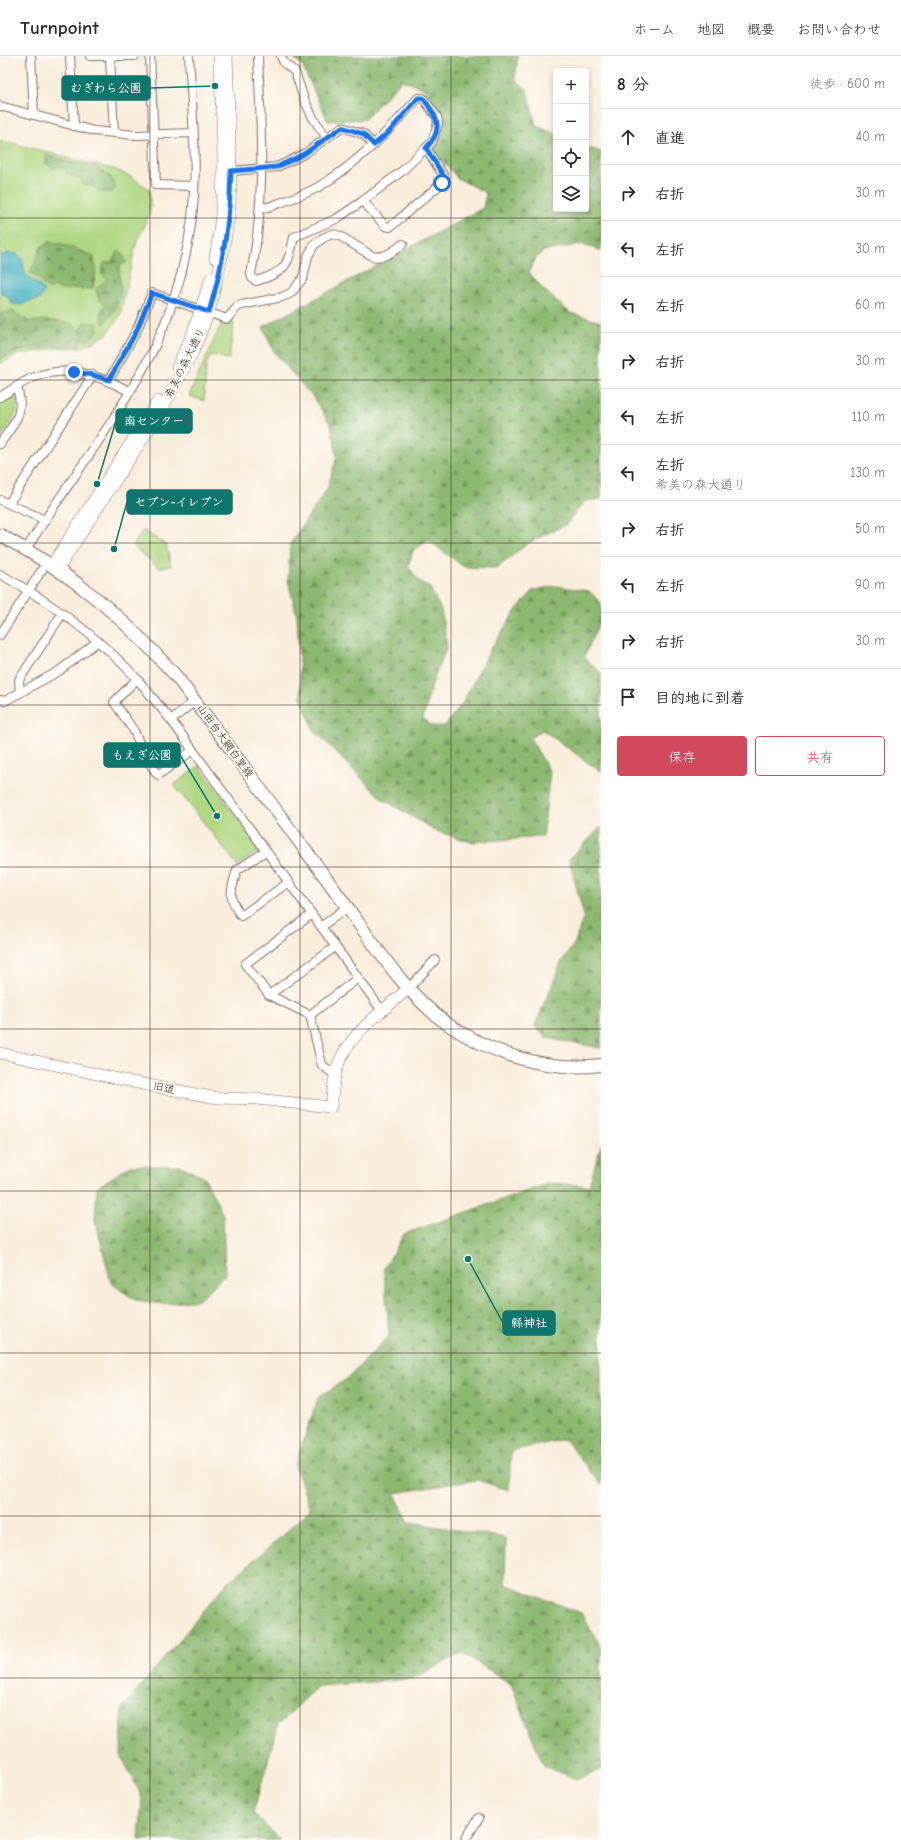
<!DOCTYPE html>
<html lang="ja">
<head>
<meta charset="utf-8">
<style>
  :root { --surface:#fff; --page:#f7f7f7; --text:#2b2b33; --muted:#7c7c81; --line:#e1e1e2; --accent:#d1495b }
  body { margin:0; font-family:"Comic Neue","Klee One",sans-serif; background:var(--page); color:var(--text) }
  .controls { position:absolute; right:12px; top:12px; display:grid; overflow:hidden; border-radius:4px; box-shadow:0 2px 6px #0003 }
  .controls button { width:36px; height:36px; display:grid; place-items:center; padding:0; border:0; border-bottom:1px solid var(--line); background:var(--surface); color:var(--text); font:20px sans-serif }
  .stop { position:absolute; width:12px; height:12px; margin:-9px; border:3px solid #1a73e8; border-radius:50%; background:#fff }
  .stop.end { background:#1a73e8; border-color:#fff; box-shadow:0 1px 4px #0008 }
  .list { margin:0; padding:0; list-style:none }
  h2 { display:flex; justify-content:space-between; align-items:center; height:52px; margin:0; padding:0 16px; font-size:17px }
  h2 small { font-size:13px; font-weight:400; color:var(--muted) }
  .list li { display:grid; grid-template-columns:26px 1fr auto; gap:12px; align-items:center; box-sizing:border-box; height:56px; padding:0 16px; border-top:1px solid var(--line) }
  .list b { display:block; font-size:15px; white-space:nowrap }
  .list p { margin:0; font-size:13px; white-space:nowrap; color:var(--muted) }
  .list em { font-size:13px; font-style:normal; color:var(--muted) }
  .actions { display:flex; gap:8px; padding:12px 16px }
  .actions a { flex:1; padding:9px 0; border:1px solid var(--accent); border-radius:4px; text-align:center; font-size:14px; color:var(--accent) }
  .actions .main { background:var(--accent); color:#fff }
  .icon { flex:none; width:22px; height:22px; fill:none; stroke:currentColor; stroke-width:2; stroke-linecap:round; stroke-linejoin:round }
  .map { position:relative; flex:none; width:601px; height:1784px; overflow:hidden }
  header { display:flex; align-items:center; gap:24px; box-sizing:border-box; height:56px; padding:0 20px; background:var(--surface); border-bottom:1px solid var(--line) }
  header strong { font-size:19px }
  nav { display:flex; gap:22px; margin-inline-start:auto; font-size:14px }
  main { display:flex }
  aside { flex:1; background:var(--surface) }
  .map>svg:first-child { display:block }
  .green { fill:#b0d782; stroke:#768050 }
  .forest { fill:url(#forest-firs); stroke:#647147 }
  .water { fill:#41adc0; stroke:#3e6c6f }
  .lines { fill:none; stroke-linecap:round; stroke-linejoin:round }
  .street-casing { stroke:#7e6e60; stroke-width:10 }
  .secondary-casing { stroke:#7e6e60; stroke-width:12 }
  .primary-casing { stroke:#7e6e60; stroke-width:14 }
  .street { stroke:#fff; stroke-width:8 }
  .secondary { stroke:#fff; stroke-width:11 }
  .primary { stroke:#fff; stroke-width:12 }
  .route { stroke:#1a73e8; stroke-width:5 }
  .grid { fill:none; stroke:#3b2a1e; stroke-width:1; stroke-opacity:0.55 }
  .labels { text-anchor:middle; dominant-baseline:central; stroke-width:3.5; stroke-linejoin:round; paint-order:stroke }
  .street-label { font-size:11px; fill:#3b2a1e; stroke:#fdfcf7 }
  .leader { fill:none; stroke:#0f766e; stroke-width:1.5 }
  .callout-dot { fill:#0f766e; stroke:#fdfcf7; stroke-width:1.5 }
  .callout { fill:#0f766e; stroke:#0f766e; stroke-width:1.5 }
  .callout-label { font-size:12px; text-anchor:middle; font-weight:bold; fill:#fff }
</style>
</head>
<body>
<header>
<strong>Turnpoint</strong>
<nav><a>ホーム</a><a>地図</a><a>概要</a><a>お問い合わせ</a></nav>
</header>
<main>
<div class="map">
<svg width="601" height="1784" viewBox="0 0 601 1784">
  <defs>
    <pattern id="forest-firs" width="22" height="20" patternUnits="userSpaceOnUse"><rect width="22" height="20" fill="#8cb870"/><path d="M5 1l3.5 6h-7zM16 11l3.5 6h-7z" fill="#74965b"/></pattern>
  </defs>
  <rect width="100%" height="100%" fill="#fdfcf7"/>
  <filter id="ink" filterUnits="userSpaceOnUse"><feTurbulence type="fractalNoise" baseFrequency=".025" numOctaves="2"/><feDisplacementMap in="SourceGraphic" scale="8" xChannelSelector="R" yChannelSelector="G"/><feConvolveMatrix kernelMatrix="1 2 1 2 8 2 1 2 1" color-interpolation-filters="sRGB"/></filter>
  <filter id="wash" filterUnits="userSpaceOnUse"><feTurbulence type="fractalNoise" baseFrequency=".012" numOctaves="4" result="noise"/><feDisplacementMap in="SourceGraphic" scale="16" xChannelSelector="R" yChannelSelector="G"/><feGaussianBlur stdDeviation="0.9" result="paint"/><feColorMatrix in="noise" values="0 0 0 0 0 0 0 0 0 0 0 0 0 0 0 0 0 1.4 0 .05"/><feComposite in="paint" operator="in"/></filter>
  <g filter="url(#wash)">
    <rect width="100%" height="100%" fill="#f9eddc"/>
    <!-- green -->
    <g class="green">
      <path d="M 0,84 L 116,114 L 130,120 L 150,134 L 150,157 L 136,188 L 120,259 L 107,278 L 91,287 L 79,292 L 57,292 L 17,299 L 0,308 Z"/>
      <path d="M 223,264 L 234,267 L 229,303 L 211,299 L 206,309 L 204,345 L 189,340 Z"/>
      <path d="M 12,340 L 17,344 L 16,357 L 0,383 L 0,347 Z"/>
      <path d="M 143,474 L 166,489 L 171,510 L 159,512 L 133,490 Z"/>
      <path d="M 199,710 L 258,790 L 258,795 L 238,810 L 174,729 Z"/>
    </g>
    <!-- forest -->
    <g class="forest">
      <path d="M 292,0 L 518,0 L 515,23 L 527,33 L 536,70 L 556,78 L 556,153 L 586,153 L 586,91 L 601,96 L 601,195 L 583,188 L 544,195 L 536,202 L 529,216 L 542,232 L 570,257 L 601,266 L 601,443 L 584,445 L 568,467 L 527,488 L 497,512 L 464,511 L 428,484 L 413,495 L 408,510 L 418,524 L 430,532 L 441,554 L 447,590 L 432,628 L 423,663 L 433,670 L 445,670 L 463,646 L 490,594 L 517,553 L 534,534 L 556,530 L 589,535 L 601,547 L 601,562 L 584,601 L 601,617 L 601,716 L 543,674 L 530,682 L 550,716 L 543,781 L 471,786 L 436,775 L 381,742 L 314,674 L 301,642 L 297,560 L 288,525 L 290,488 L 327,433 L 337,401 L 331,369 L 312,340 L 274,296 L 263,271 L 483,152 L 486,137 L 457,122 L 433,93 L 446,64 L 423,32 L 402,24 L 365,63 L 328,65 L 302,9 Z"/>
      <path d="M 47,99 L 68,106 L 94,110 L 111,121 L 115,132 L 112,136 L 100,136 L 94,131 L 83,128 L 80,122 L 66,118 L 66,114 L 59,110 L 54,113 L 45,107 Z"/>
      <path d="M 50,186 L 62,188 L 93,200 L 96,213 L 93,232 L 82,234 L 77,232 L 61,234 L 55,230 L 50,234 L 43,228 L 41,224 L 30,217 L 41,191 Z"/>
      <path d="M 118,196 L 122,196 L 126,207 L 119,210 C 118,219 121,226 121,235 C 122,248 110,258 104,268 L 100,258 L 105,248 L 99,244 L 96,233 L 107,223 L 101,218 L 104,207 L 111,206 Z"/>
      <path d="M 12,255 L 30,266 L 45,264 L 70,267 L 80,274 L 84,266 L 97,267 L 98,276 L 86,285 L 81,282 L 79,290 C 54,290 22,290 0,303 L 0,258 Z"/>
      <path d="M 601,771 L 601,992 L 546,982 L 535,970 L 561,907 L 575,886 L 584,860 L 569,803 Z"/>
      <path d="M 601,1089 L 601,1429 L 565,1383 L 511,1395 L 509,1434 L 477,1424 L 394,1437 L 409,1466 L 506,1482 L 505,1528 L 581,1557 L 601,1591 L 601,1714 L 576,1723 L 544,1710 L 511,1628 L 462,1597 L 412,1623 L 318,1630 L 278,1669 L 253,1757 L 280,1784 L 139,1784 L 142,1741 L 121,1699 L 122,1653 L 226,1528 L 280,1482 L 310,1453 L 295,1409 L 318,1342 L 348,1322 L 389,1280 L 384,1213 L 404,1178 L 550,1127 L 589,1130 Z"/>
      <path d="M 130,1110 L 181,1110 L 205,1122 L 223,1159 L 225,1219 L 199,1244 L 163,1248 L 135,1244 L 111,1227 L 95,1163 L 97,1131 Z"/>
    </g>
    <!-- water -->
    <path class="water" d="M 9,197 C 27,197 21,207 26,218 C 30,226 40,226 44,235 L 39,244 C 27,243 25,253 11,247 L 8,241 L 0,236 L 0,200 Z"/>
  </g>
  <g filter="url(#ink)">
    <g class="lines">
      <!-- street casing -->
      <g class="street-casing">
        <g id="street">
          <path d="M 31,0 L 34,59"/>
          <path d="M 70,0 L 74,70"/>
          <path d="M 90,0 L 135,0"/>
          <path d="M 150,0 L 156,129 L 193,130"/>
          <path d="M 258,0 C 261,73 266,145 251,218 L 252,222 L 256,225 C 286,216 288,210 294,181 L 336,163 L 363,145 L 402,115 L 432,86 L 438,67 L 437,61 L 423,42 L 418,42 C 389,75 358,107 320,130 C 305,139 285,145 268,151 L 260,152"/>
          <path d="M 281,0 L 284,7 L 295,16 L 304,43 L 313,62 L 327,82"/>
          <path d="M 110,1 L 114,77"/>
          <path d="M 0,50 L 94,75 L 136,79 L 193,77"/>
          <path d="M 231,115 L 277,111 L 304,98 L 342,71 L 363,78 L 374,89"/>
          <path d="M 363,145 L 385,170 L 390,171 L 442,127 L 445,122 L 426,92"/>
          <path d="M 109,324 L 136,276 L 152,237 L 227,263 L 238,250 L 242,249 L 282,241 L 291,237 L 303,222 L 308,200 L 314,189 L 323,182 L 332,178 L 340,180 L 372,200 C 385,203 393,195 403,188"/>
          <path d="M 0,341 C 10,335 21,327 32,322 C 66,308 99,319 129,335"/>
          <path d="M 0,388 C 15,365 25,359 17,331"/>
          <path d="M 0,444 L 45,464 C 82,408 125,351 155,290 C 173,252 185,211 191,169 C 199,113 192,56 189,0"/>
          <path d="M 9,447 L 93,319"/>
          <path d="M 26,493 L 45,464"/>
          <path d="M 0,518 C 50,546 99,581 138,624 C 149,637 160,651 171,664 L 383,956"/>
          <path d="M 0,579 L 47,506"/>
          <path d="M 137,623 L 114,646 L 134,675 L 146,702 L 158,719 L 193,694"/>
          <path d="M 20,637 L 19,624 L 62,558"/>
          <path d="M 0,644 L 5,645 L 59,615 L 97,586"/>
          <path d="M 171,664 L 195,645"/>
          <path d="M 266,795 L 237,814 C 231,835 227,841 241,860 L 289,826"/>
          <path d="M 312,858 L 245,908 L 269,939 L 310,959 L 322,1009 L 335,1019"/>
          <path d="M 321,871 L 347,851"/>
          <path d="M 409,932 L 435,904"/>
          <path d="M 269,939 L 335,891"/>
          <path d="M 310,959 L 358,922"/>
          <path d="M 465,1784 L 479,1762"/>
        </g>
      </g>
      <!-- secondary casing -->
      <g class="secondary-casing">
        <g id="secondary">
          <path d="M 215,202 C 228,135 222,67 219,0"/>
          <path d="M 177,311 L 193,276 L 211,222"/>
          <path d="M 52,509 L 158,345"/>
          <path d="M 58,513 L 162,353 L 193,296 L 209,256 L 224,192 L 230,151 L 231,115 L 227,0"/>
          <path d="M 0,997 L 142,1028 L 217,1042 L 257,1043 L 331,1051 C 333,1034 334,1015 342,1000 C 356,972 387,952 409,932"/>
        </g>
      </g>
      <!-- primary casing -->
      <g class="primary-casing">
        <path id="primary" d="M 0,479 C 73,518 121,559 176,620 C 231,693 285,766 339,840 C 371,883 402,935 446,967 C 491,998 547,1016 601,1009"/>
      </g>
      <!-- street -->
      <use href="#street" class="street"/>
      <!-- secondary -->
      <use href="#secondary" class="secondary"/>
      <!-- primary -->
      <use href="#primary" class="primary"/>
    </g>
  </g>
  <g class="lines" filter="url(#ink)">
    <!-- route -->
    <path class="route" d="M 74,316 L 93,319 L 109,324 L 136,276 L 152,237 L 209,256 C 223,210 230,164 231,115 L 277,111 L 304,98 L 342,71 L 363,78 L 374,89 L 389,76 L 418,42 L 423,42 C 437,61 445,72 426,92 L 445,122 L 442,127"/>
  </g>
  <!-- grid -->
  <path class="grid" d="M 150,0 L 150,1784M 300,0 L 300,1784M 451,0 L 451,1784M 0,162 L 601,162M 0,324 L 601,324M 0,487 L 601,487M 0,649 L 601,649M 0,811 L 601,811M 0,973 L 601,973M 0,1135 L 601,1135M 0,1297 L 601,1297M 0,1460 L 601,1460M 0,1622 L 601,1622"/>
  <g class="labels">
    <!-- street labels -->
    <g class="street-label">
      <text transform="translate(185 307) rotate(-64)">希美の森大通り</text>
      <text transform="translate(225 685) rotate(54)">山田台大網白里線</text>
      <text transform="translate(164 1032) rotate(11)">旧道</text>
    </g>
  </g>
  <!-- callouts -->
  <path class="leader" d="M215 30L150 32M97 428L116 365M114 493L127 446M217 760L180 699M468 1203L503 1267"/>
  <g class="callout-dot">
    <circle cx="215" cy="30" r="4"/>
    <circle cx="97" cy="428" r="4"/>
    <circle cx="114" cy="493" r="4"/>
    <circle cx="217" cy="760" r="4"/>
    <circle cx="468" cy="1203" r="4"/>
  </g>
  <g class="callout">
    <rect x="62" y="20" width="88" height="24" rx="4"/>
    <rect x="116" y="353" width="76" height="24" rx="4"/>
    <rect x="127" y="434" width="105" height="24" rx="4"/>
    <rect x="104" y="687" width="76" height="24" rx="4"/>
    <rect x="503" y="1255" width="52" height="24" rx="4"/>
  </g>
  <g class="callout-label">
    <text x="106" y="36">むぎわら公園</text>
    <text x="154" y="369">南センター</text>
    <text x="179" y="450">セブン-イレブン</text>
    <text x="142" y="703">もえぎ公園</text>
    <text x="529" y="1271">縣神社</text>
  </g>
</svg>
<div class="controls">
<button>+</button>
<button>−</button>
<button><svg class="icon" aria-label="locate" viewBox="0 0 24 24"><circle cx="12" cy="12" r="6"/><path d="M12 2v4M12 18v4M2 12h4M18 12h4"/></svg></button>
<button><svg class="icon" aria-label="layers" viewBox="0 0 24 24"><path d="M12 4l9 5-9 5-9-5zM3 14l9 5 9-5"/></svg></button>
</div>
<div class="stop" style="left:442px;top:127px"></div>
<div class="stop end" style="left:74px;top:316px"></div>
</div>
<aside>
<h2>8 分<small>徒歩 · 600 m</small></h2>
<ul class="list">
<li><svg class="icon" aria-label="ahead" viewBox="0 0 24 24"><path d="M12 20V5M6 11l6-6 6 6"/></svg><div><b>直進</b></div><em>40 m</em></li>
<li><svg class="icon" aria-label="right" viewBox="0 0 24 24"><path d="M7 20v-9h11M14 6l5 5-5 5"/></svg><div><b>右折</b></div><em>30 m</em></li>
<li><svg class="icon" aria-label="left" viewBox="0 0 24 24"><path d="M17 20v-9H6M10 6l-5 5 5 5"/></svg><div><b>左折</b></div><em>30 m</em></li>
<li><svg class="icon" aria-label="left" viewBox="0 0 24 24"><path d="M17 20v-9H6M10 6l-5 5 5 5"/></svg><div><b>左折</b></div><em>60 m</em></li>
<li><svg class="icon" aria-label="right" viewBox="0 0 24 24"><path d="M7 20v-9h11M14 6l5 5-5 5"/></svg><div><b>右折</b></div><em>30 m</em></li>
<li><svg class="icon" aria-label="left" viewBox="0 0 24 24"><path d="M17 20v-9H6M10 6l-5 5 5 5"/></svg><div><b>左折</b></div><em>110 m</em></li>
<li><svg class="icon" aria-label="left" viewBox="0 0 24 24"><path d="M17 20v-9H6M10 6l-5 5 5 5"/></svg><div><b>左折</b><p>希美の森大通り</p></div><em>130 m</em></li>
<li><svg class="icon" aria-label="right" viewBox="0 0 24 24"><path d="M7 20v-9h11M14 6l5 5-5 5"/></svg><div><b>右折</b></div><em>50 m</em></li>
<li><svg class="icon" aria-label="left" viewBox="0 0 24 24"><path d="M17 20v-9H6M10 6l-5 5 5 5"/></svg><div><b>左折</b></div><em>90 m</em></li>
<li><svg class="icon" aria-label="right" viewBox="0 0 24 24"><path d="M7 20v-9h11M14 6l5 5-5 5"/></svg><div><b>右折</b></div><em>30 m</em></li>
<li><svg class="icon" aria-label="arrive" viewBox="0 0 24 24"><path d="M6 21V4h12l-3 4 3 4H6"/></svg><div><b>目的地に到着</b></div></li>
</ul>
<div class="actions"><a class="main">保存</a><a>共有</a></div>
</aside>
</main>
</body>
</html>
